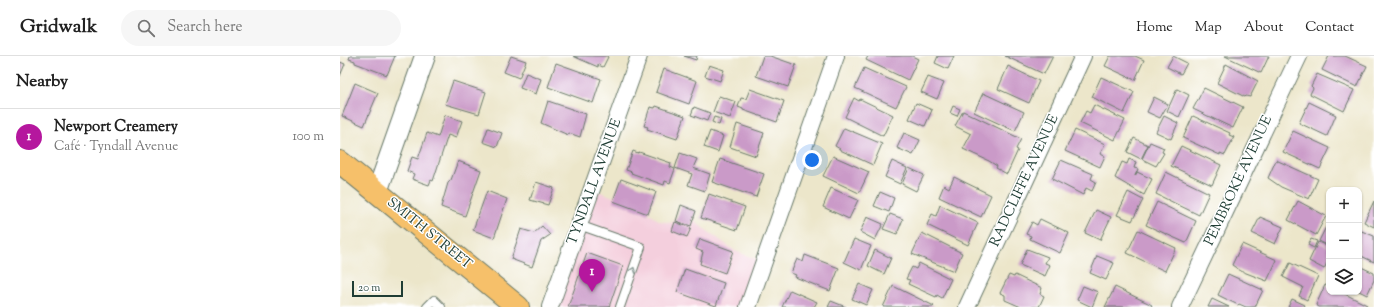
<!DOCTYPE html>
<html lang="en">
<head>
<meta charset="utf-8">
<style>
  :root { --surface:#fff; --page:#f6f6f6; --text:#222; --muted:#767676; --line:#e0e0e0; --accent:#b5179e }
  body { margin:0; font-family:"Sorts Mill Goudy",serif; background:var(--page); color:var(--text) }
  .controls { position:absolute; right:12px; bottom:12px; display:grid; overflow:hidden; border-radius:8px; box-shadow:0 1px 3px #0004 }
  .controls button { width:36px; height:36px; display:grid; place-items:center; padding:0; border:0; border-bottom:1px solid var(--line); background:var(--surface); color:var(--text); font:20px sans-serif }
  .scale { position:absolute; left:12px; bottom:10px; width:51px; box-sizing:border-box; padding-left:4px; border:2px solid #1f3d34; border-top:0; font-size:11px; line-height:14px; white-space:nowrap; color:#1f3d34; -webkit-text-stroke:3px #fff; paint-order:stroke }
  .you { position:absolute; left:472px; top:104px; width:14px; height:14px; margin:-10px; border:3px solid #fff; border-radius:50%; background:#1a73e8; box-shadow:0 0 0 6px #1a73e833 }
  .badge { display:grid; place-items:center; width:26px; height:26px; border-radius:50%; background:var(--accent); color:#fff; font-size:13px; font-weight:700 }
  .pin { position:absolute; translate:-50% -33px; filter:drop-shadow(0 1px 2px #0008) }
  .pin::after { content:''; position:absolute; top:21px; width:14px; height:12px; background:inherit; clip-path:polygon(0 0,100% 0,50% 100%) }
  .list { margin:0; padding:0; list-style:none }
  h2 { display:flex; justify-content:space-between; align-items:center; height:52px; margin:0; padding:0 16px; font-size:17px }
  h2 small { font-size:13px; font-weight:400; color:var(--muted) }
  .list li { display:grid; grid-template-columns:26px 1fr auto; gap:12px; align-items:center; box-sizing:border-box; height:56px; padding:0 16px; border-top:1px solid var(--line) }
  .list b { display:block; font-size:15px; white-space:nowrap }
  .list p { margin:0; font-size:13px; white-space:nowrap; color:var(--muted) }
  .list em { font-size:13px; font-style:normal; color:var(--muted) }
  .icon { flex:none; width:22px; height:22px; fill:none; stroke:currentColor; stroke-width:2; stroke-linecap:round; stroke-linejoin:round }
  .map { position:relative; flex:none; width:1034px; height:251px; overflow:hidden }
  header { display:flex; align-items:center; gap:24px; box-sizing:border-box; height:56px; padding:0 20px; background:var(--surface); border-bottom:1px solid var(--line) }
  header strong { font-size:19px }
  nav { display:flex; gap:22px; margin-inline-start:auto; font-size:14px }
  .search { width:280px; height:36px; background:var(--page); display:flex; align-items:center; gap:10px; box-sizing:border-box; padding:0 14px; border-radius:22px; color:var(--muted); font-size:15px }
  main { display:flex }
  aside { flex:1; background:var(--surface) }
  .map>svg:first-child { display:block }
  .built { fill:#f4cfdd }
  .building { fill:#ca9ac8 }
  .lines { fill:none; stroke-linecap:round; stroke-linejoin:round }
  .service-casing { stroke:#677868; stroke-width:10 }
  .minor-casing { stroke:#677868; stroke-width:18 }
  .tertiary-casing { stroke:#677868; stroke-width:22 }
  .primary-casing { stroke:#677868; stroke-width:24 }
  .service { stroke:#fff; stroke-width:8 }
  .minor { stroke:#fff; stroke-width:16 }
  .tertiary { stroke:#fff; stroke-width:20 }
  .primary { stroke:#f6c06b; stroke-width:22 }
  .oneway { stroke:#8f9e9a }
  .labels { text-anchor:middle; dominant-baseline:central; stroke-width:3; stroke-linejoin:round; paint-order:stroke }
  .street-label { font-size:14px; fill:#1f3d34; stroke:#fff }
</style>
</head>
<body>
<header>
<strong>Gridwalk</strong>
<div class="search"><svg class="icon" aria-label="search" viewBox="0 0 24 24"><circle cx="10" cy="10" r="6"/><path d="M15 15l6 6"/></svg>Search here</div>
<nav><a>Home</a><a>Map</a><a>About</a><a>Contact</a></nav>
</header>
<main>
<aside>
<h2>Nearby<small></small></h2>
<ul class="list">
<li><span class="badge">1</span><div><b>Newport Creamery</b><p>Café · Tyndall Avenue</p></div><em>100 m</em></li>
</ul>
</aside>
<div class="map">
<svg width="1034" height="251" viewBox="0 0 1034 251">
  <rect width="100%" height="100%" fill="#fff"/>
  <filter id="ink" filterUnits="userSpaceOnUse"><feTurbulence type="fractalNoise" baseFrequency=".025" numOctaves="2"/><feDisplacementMap in="SourceGraphic" scale="8" xChannelSelector="R" yChannelSelector="G"/><feConvolveMatrix kernelMatrix="1 2 1 2 8 2 1 2 1" color-interpolation-filters="sRGB"/></filter>
  <filter id="wash" filterUnits="userSpaceOnUse"><feTurbulence type="fractalNoise" baseFrequency=".012" numOctaves="4" result="noise"/><feDisplacementMap in="SourceGraphic" scale="16" xChannelSelector="R" yChannelSelector="G"/><feGaussianBlur stdDeviation="0.9" result="paint"/><feColorMatrix in="noise" values="0 0 0 0 0 0 0 0 0 0 0 0 0 0 0 0 0 1.4 0 .05"/><feComposite in="paint" operator="in"/></filter>
  <g filter="url(#wash)">
    <rect width="100%" height="100%" fill="#ece6ca"/>
    <!-- built -->
    <path class="built" d="M 258,135 L 297,150 L 320,165 L 331,167 L 342,160 L 351,163 L 395,195 L 424,206 L 410,251 L 215,251 Z"/>
    <g id="blocks">
      <!-- building -->
      <g class="building">
        <path d="M 10,0 L 55,0 L 47,19 L 15,7 L 15,5 L 9,3 Z"/>
        <path d="M 171,0 L 186,5 L 179,22 L 164,16 Z"/>
        <path d="M 233,0 L 267,0 L 268,1 L 263,11 L 258,9 L 258,11 Z"/>
        <path d="M 344,0 L 357,0 L 356,4 Z"/>
        <path d="M 423,0 L 430,0 L 456,9 L 448,31 L 416,20 Z"/>
        <path d="M 528,0 L 572,0 L 578,3 L 568,24 L 526,4 Z"/>
        <path d="M 598,0 L 614,0 L 608,13 L 595,7 Z"/>
        <path d="M 665,0 L 713,0 L 704,18 Z"/>
        <path d="M 770,0 L 795,0 L 804,4 L 795,24 L 765,10 Z"/>
        <path d="M 833,0 L 847,7 L 841,18 L 827,11 Z"/>
        <path d="M 885,0 L 929,0 L 921,17 Z"/>
        <path d="M 989,0 L 1005,0 L 1027,10 L 1017,31 L 982,14 Z"/>
        <path d="M 0,6 L 5,8 L 0,20 Z"/>
        <path d="M 216,7 L 261,23 L 253,47 L 208,31 Z"/>
        <path d="M 886,8 L 918,25 L 910,41 L 906,40 L 905,41 L 877,27 Z"/>
        <path d="M 369,9 L 384,14 L 380,25 L 365,20 Z"/>
        <path d="M 668,10 L 699,25 L 689,47 L 658,33 Z"/>
        <path d="M 524,12 L 566,31 L 556,51 L 515,32 Z"/>
        <path d="M 324,13 L 357,25 L 349,48 L 316,36 Z"/>
        <path d="M 186,17 L 201,23 L 196,38 L 180,32 Z"/>
        <path d="M 977,18 L 1014,34 L 1004,55 L 970,38 L 973,32 L 971,30 Z"/>
        <path d="M 588,21 L 604,27 L 597,43 L 581,36 Z"/>
        <path d="M 761,21 L 794,36 L 784,57 L 752,41 Z"/>
        <path d="M 113,25 L 146,36 L 139,58 L 105,48 Z"/>
        <path d="M 15,27 L 38,37 L 24,70 L 2,60 Z"/>
        <path d="M 864,32 L 903,51 L 893,72 L 853,53 Z"/>
        <path d="M 410,33 L 444,45 L 437,66 L 403,54 L 403,53 L 398,51 L 401,42 L 406,43 Z"/>
        <path d="M 837,33 L 849,39 L 839,61 L 827,55 Z"/>
        <path d="M 643,37 L 684,56 L 675,75 L 634,56 Z"/>
        <path d="M 379,40 L 396,46 L 390,62 L 373,56 Z"/>
        <path d="M 814,41 L 828,48 L 820,62 L 807,56 Z"/>
        <path d="M 514,42 L 519,45 L 520,43 L 553,59 L 543,80 L 505,61 Z"/>
        <path d="M 208,45 L 246,58 L 240,81 L 229,77 L 228,79 L 201,67 Z"/>
        <path d="M 969,46 L 996,59 L 987,80 L 959,67 Z"/>
        <path d="M 576,47 L 592,54 L 585,70 L 569,63 Z"/>
        <path d="M 754,49 L 785,64 L 775,84 L 740,67 L 746,55 L 750,57 Z"/>
        <path d="M 316,50 L 345,60 L 337,83 L 307,73 L 308,71 L 304,70 L 310,51 L 315,52 Z"/>
        <path d="M 613,50 L 620,53 L 617,60 L 610,57 Z"/>
        <path d="M 354,51 L 370,57 L 367,65 L 351,59 Z"/>
        <path d="M 623,55 L 681,83 L 676,93 L 678,94 L 667,118 L 656,112 L 657,110 L 649,105 L 623,93 L 631,78 L 615,70 Z"/>
        <path d="M 105,59 L 122,65 L 116,82 L 108,79 L 93,125 L 91,124 L 89,129 L 72,123 L 74,118 L 67,115 L 72,101 L 78,103 L 87,77 L 98,81 Z"/>
        <path d="M 824,60 L 838,67 L 831,83 L 816,76 Z"/>
        <path d="M 853,60 L 890,77 L 889,79 L 894,81 L 885,99 L 880,97 L 880,99 L 843,82 Z"/>
        <path d="M 374,61 L 381,63 L 379,69 L 372,66 Z"/>
        <path d="M 397,68 L 424,77 L 416,100 L 390,91 Z"/>
        <path d="M 148,72 L 162,77 L 157,91 L 143,86 Z"/>
        <path d="M 504,72 L 542,88 L 533,109 L 500,94 L 500,93 L 495,90 Z"/>
        <path d="M 735,74 L 765,88 L 760,98 L 765,100 L 760,111 L 725,95 Z"/>
        <path d="M 370,75 L 383,80 L 378,96 L 364,91 Z"/>
        <path d="M 953,75 L 990,92 L 980,113 L 943,96 Z"/>
        <path d="M 564,77 L 580,84 L 573,99 L 557,92 Z"/>
        <path d="M 794,82 L 808,89 L 801,103 L 787,96 Z"/>
        <path d="M 810,86 L 824,92 L 822,96 L 824,97 L 816,110 L 802,103 Z"/>
        <path d="M 841,90 L 881,109 L 872,129 L 831,110 Z"/>
        <path d="M 293,95 L 298,97 L 299,96 L 331,107 L 330,111 L 335,113 L 330,127 L 325,125 L 324,129 L 291,117 L 292,116 L 286,114 Z"/>
        <path d="M 340,97 L 357,103 L 353,112 L 370,118 L 365,135 L 348,129 L 352,118 L 335,112 Z"/>
        <path d="M 493,100 L 529,116 L 519,137 L 483,120 Z"/>
        <path d="M 380,103 L 424,118 L 416,141 L 372,126 Z"/>
        <path d="M 789,103 L 796,106 L 794,112 L 798,113 L 795,120 L 797,116 L 812,123 L 804,139 L 775,122 L 782,106 L 787,108 Z"/>
        <path d="M 721,104 L 753,118 L 751,123 L 756,126 L 752,135 L 746,132 L 743,139 L 712,123 Z"/>
        <path d="M 936,104 L 978,123 L 969,143 L 941,131 L 928,122 Z"/>
        <path d="M 118,105 L 141,114 L 125,160 L 101,151 L 108,127 L 111,124 Z"/>
        <path d="M 552,105 L 567,112 L 560,128 L 545,121 Z"/>
        <path d="M 569,112 L 584,119 L 576,135 L 562,128 Z"/>
        <path d="M 826,116 L 869,137 L 859,159 L 816,138 Z"/>
        <path d="M 614,121 L 651,139 L 641,161 L 599,141 L 604,129 L 609,132 Z"/>
        <path d="M 281,123 L 316,136 L 308,158 L 273,145 Z"/>
        <path d="M 196,126 L 214,132 L 208,149 L 190,144 Z"/>
        <path d="M 491,132 L 518,144 L 509,163 L 483,151 Z"/>
        <path d="M 147,135 L 167,143 L 154,182 L 133,174 Z"/>
        <path d="M 540,136 L 554,142 L 549,156 L 534,150 Z"/>
        <path d="M 788,136 L 803,144 L 792,165 L 777,159 Z"/>
        <path d="M 369,138 L 405,151 L 397,174 L 361,162 Z"/>
        <path d="M 958,145 L 986,160 L 976,179 L 948,164 Z"/>
        <path d="M 1034,145 L 1034,171 L 1024,166 Z"/>
        <path d="M 817,146 L 856,165 L 846,187 L 806,169 Z"/>
        <path d="M 341,149 L 356,155 L 351,170 L 336,165 Z"/>
        <path d="M 600,149 L 638,167 L 628,189 L 587,169 L 592,158 L 596,160 Z"/>
        <path d="M 756,154 L 771,161 L 760,184 L 745,177 Z"/>
        <path d="M 550,158 L 563,163 L 557,178 L 543,173 Z"/>
        <path d="M 527,161 L 543,168 L 535,184 L 520,176 Z"/>
        <path d="M 920,161 L 943,171 L 935,188 L 912,177 Z"/>
        <path d="M 700,163 L 729,177 L 720,197 L 690,183 L 691,180 L 686,178 L 692,166 L 697,169 Z"/>
        <path d="M 335,166 L 351,172 L 347,181 L 332,175 Z"/>
        <path d="M 202,170 L 210,179 L 201,185 L 192,211 L 171,203 L 181,173 L 194,177 Z"/>
        <path d="M 986,171 L 989,172 L 989,190 L 979,185 Z"/>
        <path d="M 798,174 L 836,192 L 825,215 L 787,197 Z"/>
        <path d="M 1019,174 L 1034,180 L 1034,206 L 1019,199 Z"/>
        <path d="M 582,177 L 622,197 L 614,215 L 572,198 Z"/>
        <path d="M 360,183 L 393,195 L 385,217 L 360,208 L 363,196 L 356,193 Z"/>
        <path d="M 514,183 L 531,190 L 521,214 L 504,206 Z"/>
        <path d="M 971,183 L 977,185 L 974,192 L 968,189 Z"/>
        <path d="M 978,186 L 989,191 L 989,203 L 984,213 L 969,205 Z"/>
        <path d="M 902,188 L 937,204 L 927,225 L 901,215 L 892,209 Z"/>
        <path d="M 687,193 L 708,201 L 705,207 L 710,209 L 705,220 L 680,209 Z"/>
        <path d="M 535,194 L 551,202 L 544,218 L 528,210 Z"/>
        <path d="M 247,197 L 283,210 L 269,251 L 228,251 Z"/>
        <path d="M 465,199 L 499,212 L 490,235 L 455,221 L 456,219 L 451,217 L 457,203 L 463,206 Z"/>
        <path d="M 757,200 L 774,207 L 766,224 L 750,217 Z"/>
        <path d="M 579,207 L 611,223 L 602,242 L 597,239 L 596,241 L 568,228 L 570,224 L 566,223 L 572,211 L 576,213 Z"/>
        <path d="M 950,207 L 978,220 L 967,244 L 959,240 L 963,231 L 943,221 Z"/>
        <path d="M 1019,210 L 1034,217 L 1034,224 L 1027,239 L 1019,235 Z"/>
        <path d="M 345,213 L 384,227 L 376,250 L 337,236 Z"/>
        <path d="M 888,218 L 923,234 L 915,251 L 906,251 L 899,248 L 898,249 L 878,239 Z"/>
        <path d="M 669,219 L 674,221 L 675,219 L 702,232 L 700,238 L 704,240 L 699,251 L 681,251 L 665,244 L 665,239 L 660,237 Z"/>
        <path d="M 519,228 L 533,234 L 526,249 L 512,243 Z"/>
        <path d="M 985,229 L 989,230 L 989,236 L 1001,236 L 1027,249 L 1026,251 L 979,251 L 976,249 Z"/>
        <path d="M 553,230 L 594,250 L 593,251 L 543,251 Z"/>
        <path d="M 743,230 L 758,236 L 752,251 L 737,244 Z"/>
        <path d="M 775,231 L 812,249 L 811,251 L 765,251 Z"/>
        <path d="M 450,234 L 477,246 L 474,251 L 442,251 Z"/>
        <path d="M 872,243 L 889,251 L 868,251 Z"/>
        <path d="M 952,243 L 965,249 L 964,251 L 948,251 Z"/>
        <path d="M 491,245 L 506,251 L 488,251 Z"/>
      </g>
    </g>
  </g>
  <g filter="url(#ink)">
    <use href="#blocks" fill-opacity="0" stroke="#677868" stroke-width="1"/>
    <g class="lines">
      <!-- service casing -->
      <g class="service-casing">
        <g id="service">
          <path d="M 239,169 L 301,191 L 280,251"/>
          <path d="M 87,251 L 94,244 L 101,251"/>
        </g>
      </g>
      <!-- minor casing -->
      <g class="minor-casing">
        <g id="minor">
          <path d="M 210,251 L 299,0"/>
          <path d="M 408,251 L 496,0"/>
          <path d="M 627,251 L 743,0"/>
          <path d="M 840,251 L 959,0"/>
        </g>
      </g>
      <!-- tertiary casing -->
      <g class="tertiary-casing">
        <path id="tertiary" d="M 37,136 L 85,0"/>
      </g>
      <!-- primary casing -->
      <g class="primary-casing">
        <path id="primary" d="M 0,106 L 178,251"/>
      </g>
      <!-- service -->
      <use href="#service" class="service"/>
      <!-- minor -->
      <use href="#minor" class="minor"/>
      <!-- tertiary -->
      <use href="#tertiary" class="tertiary"/>
      <!-- primary -->
      <use href="#primary" class="primary"/>
    </g>
    <!-- one-way arrows -->
    <defs><path id="oneway-chevron" d="M-2-3.5L2.5 0L-2 3.5" fill="none" stroke-width="1.6" stroke-linecap="round" stroke-linejoin="round"/></defs>
    <use class="oneway" href="#oneway-chevron" transform="translate(293 214) rotate(-70)"/>
  </g>
  <g class="labels">
    <!-- street labels -->
    <g class="street-label">
      <text transform="translate(685 125) rotate(-65)">RADCLIFFE AVENUE</text>
      <text transform="translate(899 125) rotate(-65)">PEMBROKE AVENUE</text>
      <text transform="translate(255 126) rotate(-70)">TYNDALL AVENUE</text>
      <text transform="translate(89 178) rotate(39)">SMITH STREET</text>
    </g>
  </g>
</svg>
<div class="controls">
<button>+</button>
<button>−</button>
<button><svg class="icon" aria-label="layers" viewBox="0 0 24 24"><path d="M12 4l9 5-9 5-9-5zM3 14l9 5 9-5"/></svg></button>
</div>
<div class="scale">20 m</div>
<div class="you"></div>
<div class="pin badge" style="left:252px;top:236px">1</div>
</div>
</main>
</body>
</html>
